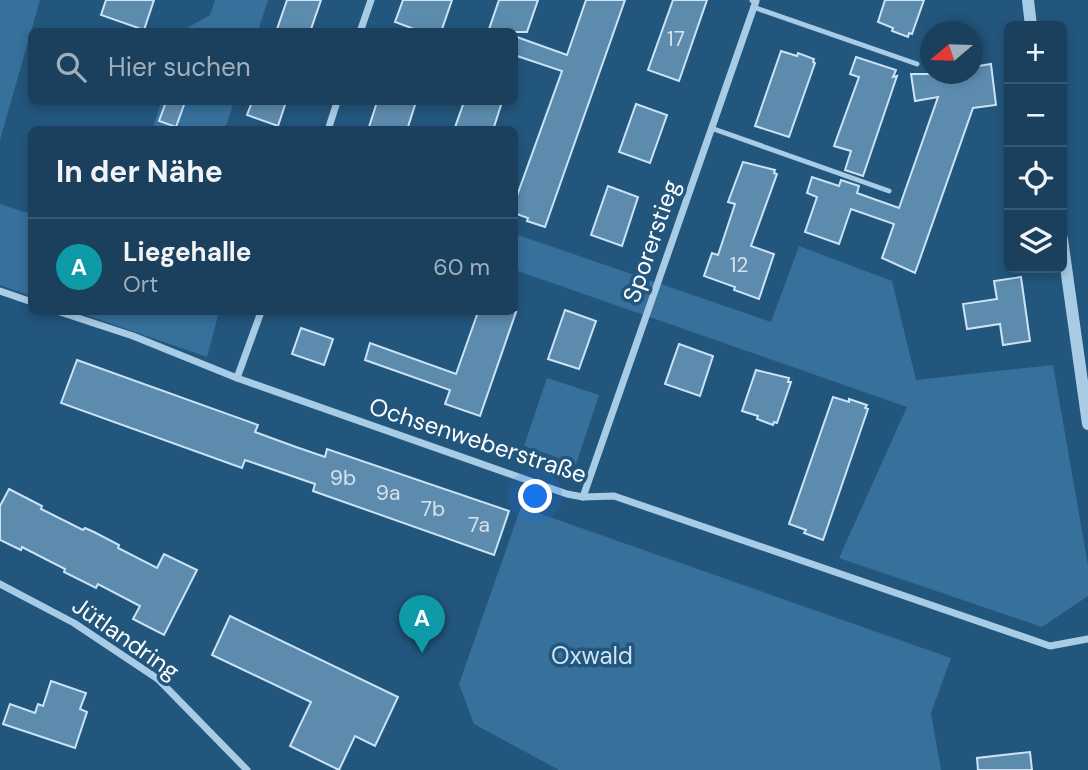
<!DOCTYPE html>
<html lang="de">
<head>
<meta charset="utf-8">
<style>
  :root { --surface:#1a405e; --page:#274b67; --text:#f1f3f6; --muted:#9fafbc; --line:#385973; --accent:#ea580c }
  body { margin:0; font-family:"DM Sans",sans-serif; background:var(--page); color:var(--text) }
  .controls { position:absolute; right:21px; top:21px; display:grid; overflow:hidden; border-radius:10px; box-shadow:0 4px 10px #0003 }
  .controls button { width:63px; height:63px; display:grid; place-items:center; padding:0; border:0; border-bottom:2px solid var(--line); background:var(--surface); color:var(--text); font:35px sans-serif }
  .compass { position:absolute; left:920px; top:21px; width:63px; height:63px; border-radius:50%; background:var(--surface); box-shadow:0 4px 10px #0003; rotate:251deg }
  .you { position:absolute; left:536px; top:497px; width:24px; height:24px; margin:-18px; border:5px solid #fff; border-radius:50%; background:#1a73e8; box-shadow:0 0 0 10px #1a73e833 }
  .badge { display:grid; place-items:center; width:46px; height:46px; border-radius:50%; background:var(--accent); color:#fff; font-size:23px; font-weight:700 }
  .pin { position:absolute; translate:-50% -58px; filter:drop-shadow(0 2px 4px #0008) }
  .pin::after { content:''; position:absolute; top:37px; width:24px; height:21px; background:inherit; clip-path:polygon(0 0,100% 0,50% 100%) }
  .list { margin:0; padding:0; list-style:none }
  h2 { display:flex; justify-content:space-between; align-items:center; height:91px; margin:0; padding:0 28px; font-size:30px }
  h2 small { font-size:23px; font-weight:400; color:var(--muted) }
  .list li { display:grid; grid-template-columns:46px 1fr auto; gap:21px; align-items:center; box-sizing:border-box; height:98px; padding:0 28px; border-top:2px solid var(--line) }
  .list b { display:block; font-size:26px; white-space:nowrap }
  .list p { margin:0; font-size:23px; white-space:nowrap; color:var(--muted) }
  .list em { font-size:23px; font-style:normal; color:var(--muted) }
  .icon { flex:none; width:38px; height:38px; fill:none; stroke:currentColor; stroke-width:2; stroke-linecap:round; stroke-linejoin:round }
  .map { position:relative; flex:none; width:1088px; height:770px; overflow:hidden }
  .search { position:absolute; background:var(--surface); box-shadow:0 4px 10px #0003; left:28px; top:28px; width:490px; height:77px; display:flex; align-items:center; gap:18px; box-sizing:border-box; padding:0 24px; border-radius:10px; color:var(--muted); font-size:26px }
  .panel { position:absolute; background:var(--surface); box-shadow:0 4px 10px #0003; left:28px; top:126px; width:490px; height:189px; border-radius:10px }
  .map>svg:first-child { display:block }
  .green { fill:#36709b }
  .building { fill:#5c8bae; stroke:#cbe3f5; stroke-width:2 }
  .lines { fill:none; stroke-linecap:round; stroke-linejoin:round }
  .service { stroke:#a8cce6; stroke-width:5 }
  .minor { stroke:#a8cce6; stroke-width:7 }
  .tertiary { stroke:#a8cce6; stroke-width:12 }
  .labels { text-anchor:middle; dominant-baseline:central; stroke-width:7; stroke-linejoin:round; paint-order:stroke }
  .number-label { font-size:21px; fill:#d6e2eb }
  .street-label { font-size:24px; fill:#fff; stroke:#23567d }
  .park-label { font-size:24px; fill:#cbe3f5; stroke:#23567d }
</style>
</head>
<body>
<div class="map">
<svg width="1088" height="770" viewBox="0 0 1088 770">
  <rect width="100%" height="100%" fill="#23567d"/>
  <!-- green -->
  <g class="green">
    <path d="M 0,0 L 40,0 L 0,140 Z"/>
    <path d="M 215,0 L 268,0 L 258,31 L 186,31 L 187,28 L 210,15 Z"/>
    <path d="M 161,102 L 234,102 L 225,129 L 152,130 Z"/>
    <path d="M 0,204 L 31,214 L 31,296 L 0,285 Z"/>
    <path d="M 515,234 L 771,322 L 799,246 L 892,281 L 916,380 L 1053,365 L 1088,565 L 1088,596 L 1042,627 L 839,558 L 907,407 L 515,270 Z"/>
    <path d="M 77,312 L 219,312 L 207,357 Z"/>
    <path d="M 547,378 L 599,395 L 576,464 L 524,446 Z"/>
    <path d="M 521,507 L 951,658 L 931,713 L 941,770 L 559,770 L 474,724 L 459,684 Z"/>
  </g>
  <!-- building -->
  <g class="building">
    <path d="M 106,0 L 154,0 L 144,30 L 101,15 Z"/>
    <path d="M 287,0 L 321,0 L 310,32 L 276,32 Z"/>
    <path d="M 403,0 L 452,0 L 441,32 L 422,32 L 395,22 Z"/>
    <path d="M 499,0 L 538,0 L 527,32 L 488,32 Z"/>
    <path d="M 586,0 L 625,0 L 545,227 L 527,221 L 528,218 L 514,213 L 514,204 L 562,71 L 514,55 L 514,36 L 567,55 Z"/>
    <path d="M 673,0 L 707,0 L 679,81 L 648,70 Z"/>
    <path d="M 885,0 L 924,0 L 912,34 L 909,33 L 908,37 L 892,31 L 893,28 L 878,22 Z"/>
    <path d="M 781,51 L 797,56 L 798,53 L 814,59 L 813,62 L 815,63 L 789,137 L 755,126 Z"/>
    <path d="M 856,57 L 896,70 L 893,77 L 897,76 L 863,176 L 845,170 L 851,151 L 834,146 L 859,77 L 850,74 Z"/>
    <path d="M 991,64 L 996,105 L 973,108 L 915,273 L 882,258 L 894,224 L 851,209 L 839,244 L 805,232 L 817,197 L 807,193 L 812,177 L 839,186 L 841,180 L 859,186 L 857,193 L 899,208 L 938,97 L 915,101 L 911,74 L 972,74 L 972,67 Z"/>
    <path d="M 166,102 L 185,102 L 176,127 L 159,121 Z"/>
    <path d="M 252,102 L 286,102 L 278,126 L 247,115 Z"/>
    <path d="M 377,102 L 416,102 L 407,130 L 368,130 Z"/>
    <path d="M 464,102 L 502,102 L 493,130 L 454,130 Z"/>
    <path d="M 636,104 L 667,115 L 650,163 L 619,152 Z"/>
    <path d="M 743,162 L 775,170 L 774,173 L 777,174 L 751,246 L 774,254 L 759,299 L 734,290 L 735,287 L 704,276 L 712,253 L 718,255 L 735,204 L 728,202 Z"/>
    <path d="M 608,186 L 638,197 L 622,246 L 591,235 Z"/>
    <path d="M 1021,277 L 1030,341 L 1003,345 L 1000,324 L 967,329 L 963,304 L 997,299 L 994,281 Z"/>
    <path d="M 565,310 L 596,321 L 579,369 L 548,359 Z"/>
    <path d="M 478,312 L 516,312 L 480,416 L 445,404 L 450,390 L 365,360 L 370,343 L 456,374 Z"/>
    <path d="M 301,328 L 333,339 L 324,365 L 292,354 Z"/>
    <path d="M 679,344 L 713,356 L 700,396 L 665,384 Z"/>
    <path d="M 77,360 L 258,425 L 255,432 L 296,447 L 325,457 L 327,449 L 509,511 L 494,555 L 313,491 L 315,484 L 245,460 L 242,468 L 61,403 Z"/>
    <path d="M 756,370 L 789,378 L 788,382 L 791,382 L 777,423 L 774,422 L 773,425 L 757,419 L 758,416 L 742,411 Z"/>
    <path d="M 833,397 L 849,402 L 849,399 L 867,405 L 865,408 L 868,409 L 823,540 L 804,533 L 806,530 L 789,524 Z"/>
    <path d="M 9,489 L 42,506 L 41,509 L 83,530 L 85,528 L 94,532 L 119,545 L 118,548 L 157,568 L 164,554 L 197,570 L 164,635 L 133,619 L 140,606 L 98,584 L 96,588 L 64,572 L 65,569 L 22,547 L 21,550 L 0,540 L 0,506 Z"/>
    <path d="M 230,616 L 398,697 L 375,746 L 355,736 L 339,770 L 290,746 L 311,702 L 212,655 Z"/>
    <path d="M 51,681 L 86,693 L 80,709 L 87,712 L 75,748 L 3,724 L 10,704 L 35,713 L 38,704 L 43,706 Z"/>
    <path d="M 1030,752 L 1032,770 L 978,770 L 977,758 Z"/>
  </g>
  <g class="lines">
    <!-- service -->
    <g class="service">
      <path d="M 753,7 L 917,64"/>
      <path d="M 711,128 L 889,191"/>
    </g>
    <!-- minor -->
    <g class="minor">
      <path d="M 360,32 L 371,0"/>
      <path d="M 328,130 L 337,102"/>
      <path d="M 0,291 L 32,302"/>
      <path d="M 60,312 L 133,336 L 237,378 L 567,494 L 583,497 L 614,496 L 1050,646 L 1088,639"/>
      <path d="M 237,378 L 261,312"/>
      <path d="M 583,497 L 756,1 L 753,0"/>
      <path d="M 0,584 L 74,623 L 158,679 L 247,770"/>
    </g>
    <!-- tertiary -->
    <g class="tertiary">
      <path d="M 1028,0 L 1031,26"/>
      <path d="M 1062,239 L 1088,424"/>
    </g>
  </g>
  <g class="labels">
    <!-- number labels -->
    <g class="number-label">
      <text x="676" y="39">17</text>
      <text x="739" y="265">12</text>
      <text x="343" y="478">9b</text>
      <text x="388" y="493">9a</text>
      <text x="433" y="509">7b</text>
      <text x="479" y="525">7a</text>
    </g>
    <!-- street labels -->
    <g class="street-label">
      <text transform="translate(651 241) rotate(-71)">Sporerstieg</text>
      <text transform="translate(478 440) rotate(18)">Ochsenweberstraße</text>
      <text transform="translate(126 638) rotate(35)">Jütlandring</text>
    </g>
    <!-- park labels -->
    <g class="park-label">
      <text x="592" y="655">Oxwald</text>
    </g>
  </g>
</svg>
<div class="controls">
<button>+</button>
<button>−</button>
<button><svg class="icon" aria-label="locate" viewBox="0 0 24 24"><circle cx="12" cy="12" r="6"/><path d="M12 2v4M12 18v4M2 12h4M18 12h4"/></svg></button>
<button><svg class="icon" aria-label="layers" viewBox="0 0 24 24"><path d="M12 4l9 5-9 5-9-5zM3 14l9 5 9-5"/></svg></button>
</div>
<svg class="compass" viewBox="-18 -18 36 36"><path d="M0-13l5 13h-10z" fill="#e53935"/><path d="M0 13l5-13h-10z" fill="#9fafbc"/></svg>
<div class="you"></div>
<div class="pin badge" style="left:422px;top:653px;background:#0f9aa8">A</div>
<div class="search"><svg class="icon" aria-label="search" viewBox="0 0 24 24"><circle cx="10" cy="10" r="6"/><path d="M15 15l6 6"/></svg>Hier suchen</div>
<section class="panel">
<h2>In der Nähe<small></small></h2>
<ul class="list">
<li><span class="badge" style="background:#0f9aa8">A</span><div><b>Liegehalle</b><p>Ort</p></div><em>60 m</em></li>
</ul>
</section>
</div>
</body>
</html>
